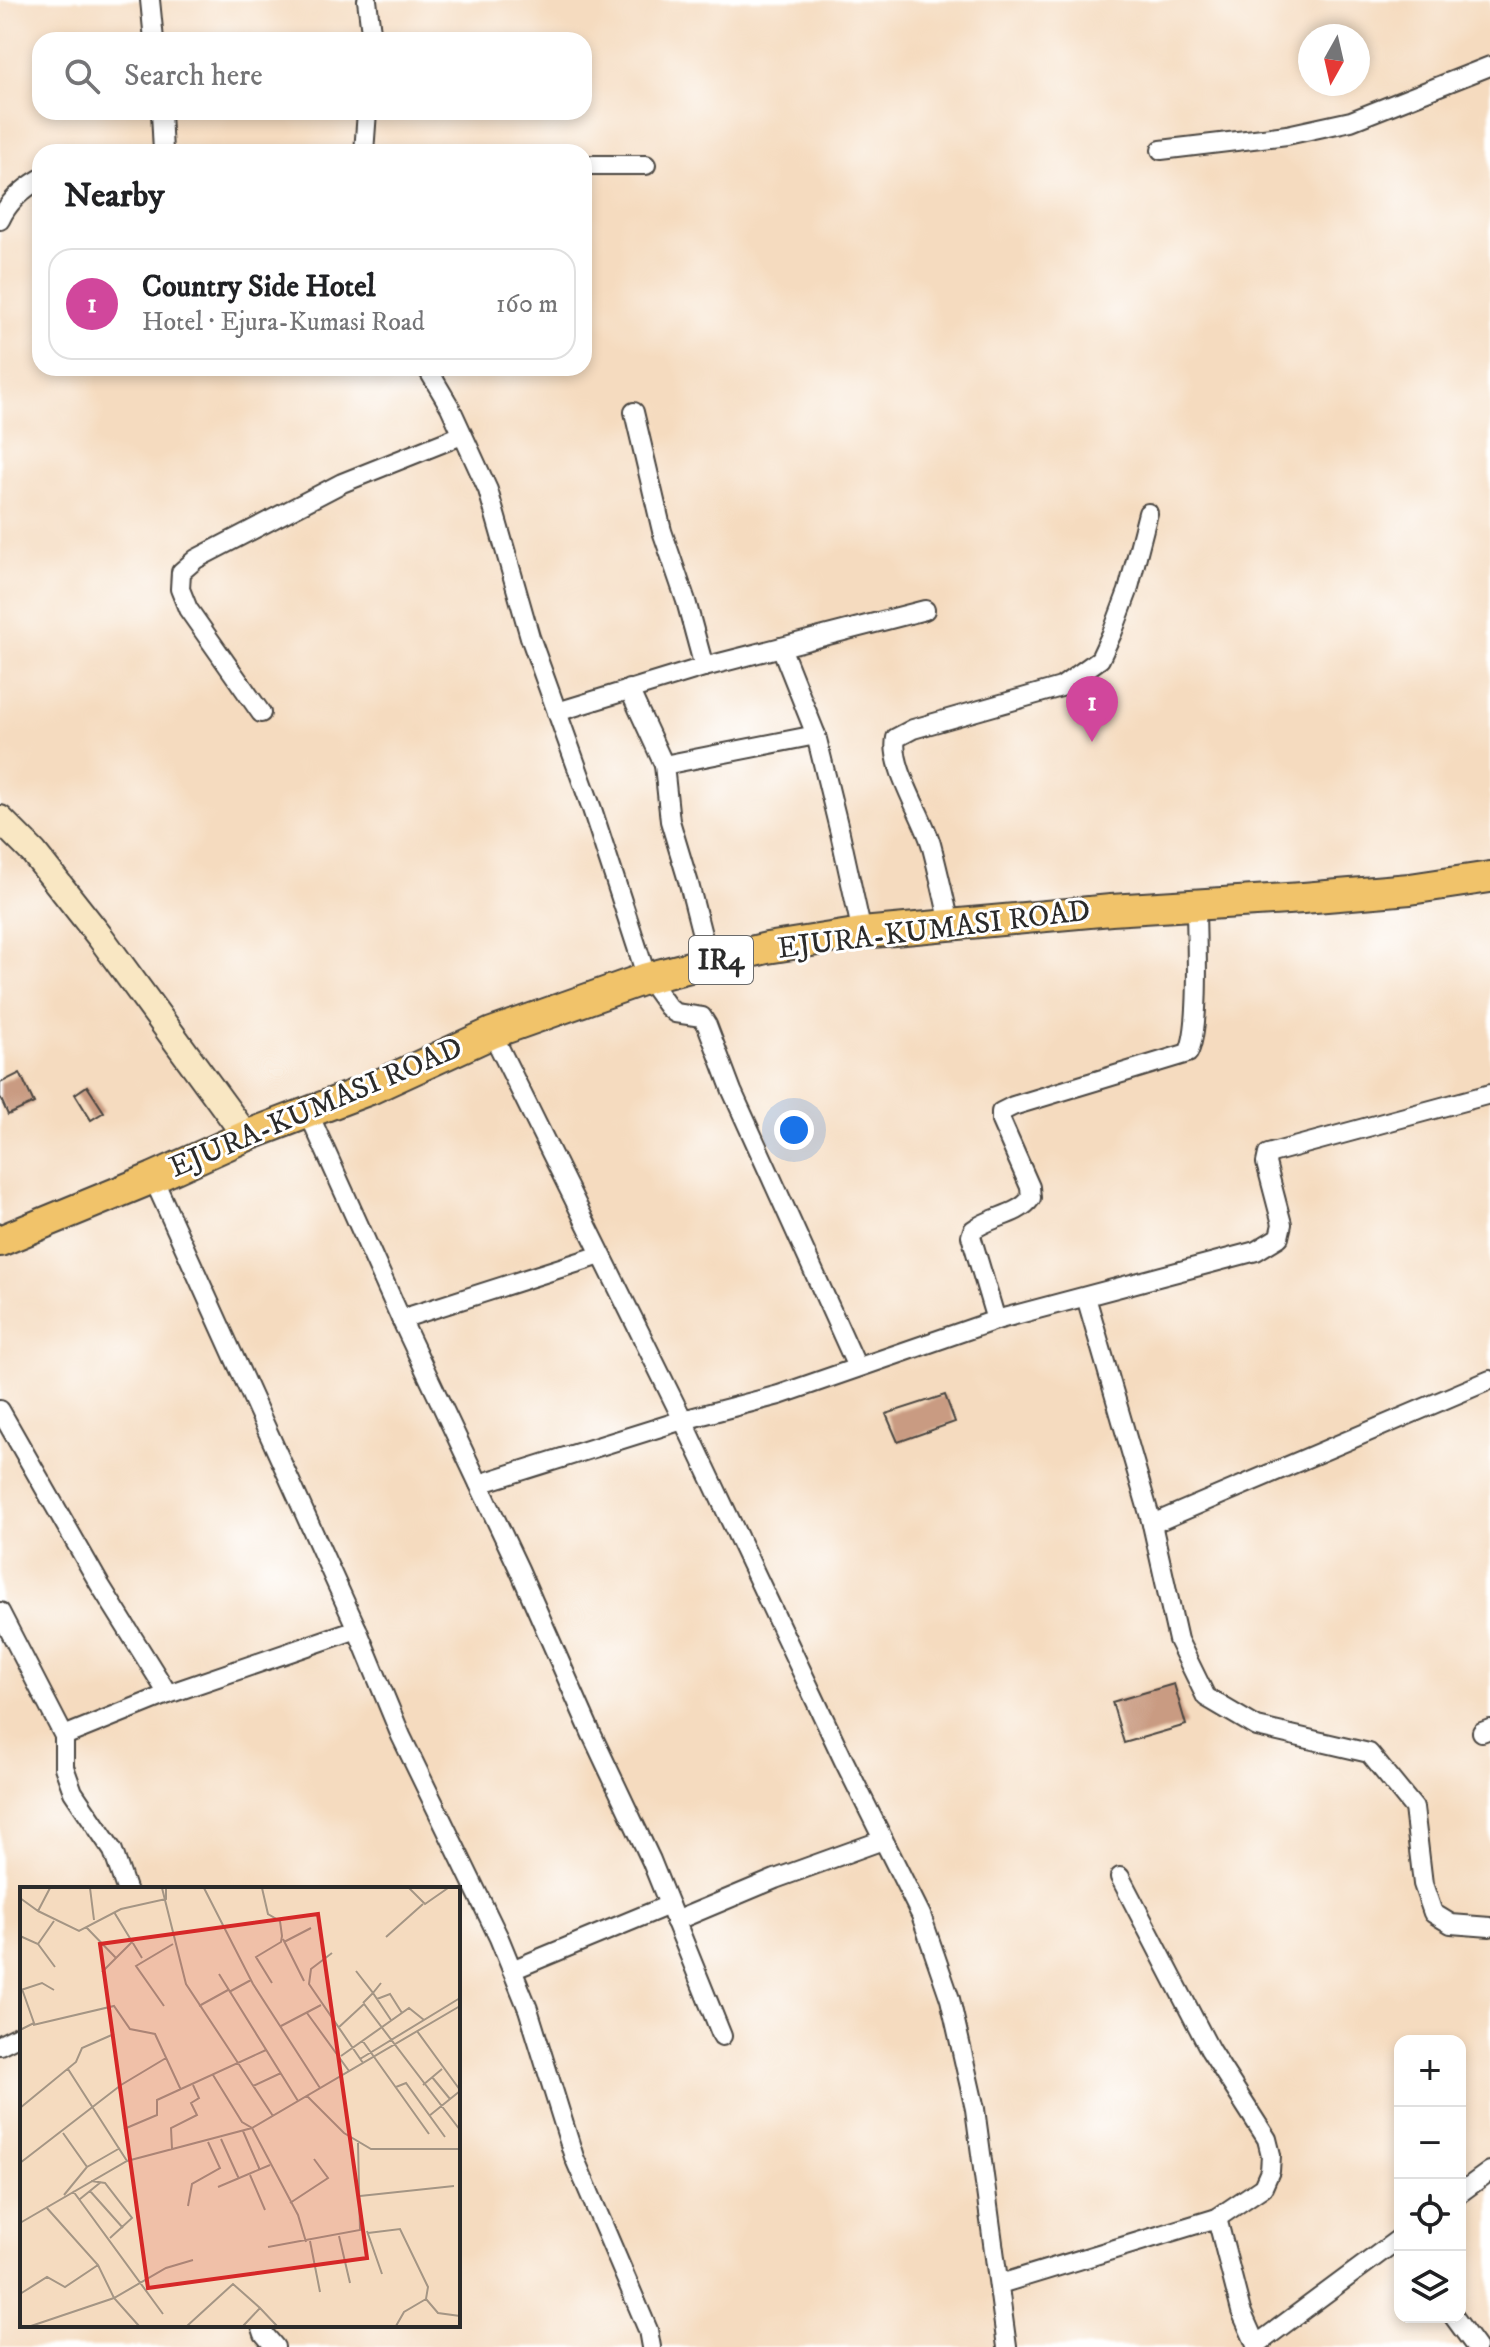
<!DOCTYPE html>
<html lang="en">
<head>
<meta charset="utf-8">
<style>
  :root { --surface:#fff; --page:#f2f2f2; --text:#202124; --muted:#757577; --line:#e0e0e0; --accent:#d1495b }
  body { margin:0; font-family:"IM FELL DW Pica",serif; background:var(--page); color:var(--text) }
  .controls { position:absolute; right:24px; bottom:24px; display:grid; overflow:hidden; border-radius:16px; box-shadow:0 4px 12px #0003 }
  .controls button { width:72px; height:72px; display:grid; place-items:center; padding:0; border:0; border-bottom:2px solid var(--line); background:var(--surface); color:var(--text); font:40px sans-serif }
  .compass { position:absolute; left:1298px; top:24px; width:72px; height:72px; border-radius:50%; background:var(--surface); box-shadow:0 4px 12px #0003; rotate:188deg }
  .you { position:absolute; left:794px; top:1130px; width:28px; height:28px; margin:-20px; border:6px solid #fff; border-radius:50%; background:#1a73e8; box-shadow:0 0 0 12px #1a73e833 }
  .badge { display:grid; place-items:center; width:52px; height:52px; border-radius:50%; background:var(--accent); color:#fff; font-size:26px; font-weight:700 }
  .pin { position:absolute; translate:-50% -66px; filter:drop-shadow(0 2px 4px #0008) }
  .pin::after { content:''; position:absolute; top:42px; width:28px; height:24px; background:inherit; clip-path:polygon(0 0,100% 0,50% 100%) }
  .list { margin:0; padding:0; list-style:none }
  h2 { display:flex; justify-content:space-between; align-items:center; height:104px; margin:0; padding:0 32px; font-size:34px }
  h2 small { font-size:26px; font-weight:400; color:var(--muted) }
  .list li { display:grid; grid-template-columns:52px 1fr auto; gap:24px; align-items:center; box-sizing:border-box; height:112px; margin:0 16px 16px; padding:0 16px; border:2px solid var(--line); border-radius:24px }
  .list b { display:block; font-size:30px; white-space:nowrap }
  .list p { margin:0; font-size:26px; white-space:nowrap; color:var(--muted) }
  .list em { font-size:26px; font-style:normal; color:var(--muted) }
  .icon { flex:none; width:44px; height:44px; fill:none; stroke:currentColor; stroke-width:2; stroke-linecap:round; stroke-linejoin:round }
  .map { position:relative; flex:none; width:1490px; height:2347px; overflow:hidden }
  .search { position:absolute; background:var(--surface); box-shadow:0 4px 12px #0003; left:32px; top:32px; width:560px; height:88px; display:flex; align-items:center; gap:20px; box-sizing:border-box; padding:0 28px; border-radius:24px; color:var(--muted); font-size:30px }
  .panel { position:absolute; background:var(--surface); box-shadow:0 4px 12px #0003; left:32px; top:144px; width:560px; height:232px; border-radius:24px }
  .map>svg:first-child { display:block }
  .building { fill:#c99b82 }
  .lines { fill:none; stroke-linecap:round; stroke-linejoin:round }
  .street-casing { stroke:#494541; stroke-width:22 }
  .secondary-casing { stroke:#494541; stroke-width:30 }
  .primary-casing { stroke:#494541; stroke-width:34 }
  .street { stroke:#fff; stroke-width:18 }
  .secondary { stroke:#f9e7c3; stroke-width:26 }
  .primary { stroke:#f1c36a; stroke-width:30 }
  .labels { text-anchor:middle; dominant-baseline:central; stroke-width:6; stroke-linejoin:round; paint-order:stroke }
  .shield { fill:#fff; stroke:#6b6b6b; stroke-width:2 }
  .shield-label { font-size:28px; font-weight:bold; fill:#2b2b2b }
  .street-label { font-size:30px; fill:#2b2b2b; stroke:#fff }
  .inset-road { fill:none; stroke:#a49584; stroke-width:2 }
  .view { fill:#d62828; fill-opacity:0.15; stroke:#d62828; stroke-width:4 }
  .inset-edge { fill:none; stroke:#2b2b2b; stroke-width:4 }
</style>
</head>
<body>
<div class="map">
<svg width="1490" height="2347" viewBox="0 0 1490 2347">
  <rect width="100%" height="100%" fill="#fff"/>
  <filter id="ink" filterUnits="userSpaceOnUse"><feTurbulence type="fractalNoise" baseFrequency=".0125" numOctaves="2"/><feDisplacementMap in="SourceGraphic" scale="16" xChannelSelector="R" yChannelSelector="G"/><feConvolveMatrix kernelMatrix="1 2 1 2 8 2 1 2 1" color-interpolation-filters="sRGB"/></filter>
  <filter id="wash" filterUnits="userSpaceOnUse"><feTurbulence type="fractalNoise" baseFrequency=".006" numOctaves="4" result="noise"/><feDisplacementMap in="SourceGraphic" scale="32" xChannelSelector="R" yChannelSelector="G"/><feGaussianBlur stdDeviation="1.8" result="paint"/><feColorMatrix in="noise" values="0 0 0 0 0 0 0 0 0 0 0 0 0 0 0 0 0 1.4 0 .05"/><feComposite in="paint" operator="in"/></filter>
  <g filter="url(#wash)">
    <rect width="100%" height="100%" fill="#f5dbbf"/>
    <g id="blocks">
      <!-- building -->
      <g class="building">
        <path d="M 20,1073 L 34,1103 L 8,1115 L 0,1097 L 0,1083 Z"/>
        <path d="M 87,1086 L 104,1112 L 91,1120 L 75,1094 Z"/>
        <path d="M 945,1395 L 955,1422 L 898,1442 L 886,1414 Z"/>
        <path d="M 1174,1684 L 1186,1725 L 1124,1743 L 1112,1702 Z"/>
      </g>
    </g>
  </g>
  <g filter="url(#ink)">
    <use href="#blocks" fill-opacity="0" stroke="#494541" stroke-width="2"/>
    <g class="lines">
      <!-- street casing -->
      <g class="street-casing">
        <g id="street">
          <path d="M 150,0 L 154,40"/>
          <path d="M 367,0 L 372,40"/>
          <path d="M 161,112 L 163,152"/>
          <path d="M 1161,150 L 1287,135 L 1351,121 L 1490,66"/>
          <path d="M 364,152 L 367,112"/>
          <path d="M 584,165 L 646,165"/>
          <path d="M 0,220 C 8,202 23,189 40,179"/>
          <path d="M 427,368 L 450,407 L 488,490 L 530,637 L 592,809 L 647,978 L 668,1007 L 675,1013 L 702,1017 L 707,1025 L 732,1091 L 857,1367"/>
          <path d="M 634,412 L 662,531 L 686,601 L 704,667"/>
          <path d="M 781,647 L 816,735 L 840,833 L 862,933"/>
          <path d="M 629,689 L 664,765 L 670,821 L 689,884 L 709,962"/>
          <path d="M 557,712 L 704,667 L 925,610"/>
          <path d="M 261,713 L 188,609 L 180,589 L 181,572 L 196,559 L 342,483 L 462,435"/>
          <path d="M 664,765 L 816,735"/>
          <path d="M 950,924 C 944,897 938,870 931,844 C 922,814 890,766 896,738 L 913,729 L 1061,687 L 1100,659 L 1113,631 L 1128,591 L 1148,513"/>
          <path d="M 492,1033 L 683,1420 L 843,1759 L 921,1915 L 950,1999 L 975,2109 L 1007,2347"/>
          <path d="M 308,1112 L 401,1319 L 519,1569 L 592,1735 L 651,1860 L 722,2036"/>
          <path d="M 153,1178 L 357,1629 L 401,1736 L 499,1938 L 528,2009 L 574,2157 L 648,2330 L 651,2347"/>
          <path d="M 1086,1297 L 1152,1524 L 1178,1640 L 1206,1697 L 1257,1727 L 1369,1753 L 1414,1808 L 1423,1884 L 1433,1913 L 1451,1924 L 1490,1927"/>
          <path d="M 401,1319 L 601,1255"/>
          <path d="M 996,1320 L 971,1236 L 973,1230 C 991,1216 1018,1216 1031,1198 L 1030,1187 L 1001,1121 L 1001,1112 L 1013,1106 L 1188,1053 C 1201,1030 1196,936 1196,905"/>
          <path d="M 0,1410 L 100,1585 L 168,1694"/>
          <path d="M 479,1484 L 683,1420 L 779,1395 L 996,1320 L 1256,1251 L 1279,1237 L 1282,1224 L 1266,1163 L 1268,1154 L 1490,1094"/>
          <path d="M 1152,1524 L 1490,1380"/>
          <path d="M 0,1612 L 64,1736 L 64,1767 L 73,1792 L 113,1851 L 126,1889"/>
          <path d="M 1482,1732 L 1490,1729"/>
          <path d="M 64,1736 L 168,1694 L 357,1629"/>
          <path d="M 675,1921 L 775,1879 L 883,1840"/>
          <path d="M 512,1970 L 669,1905"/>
          <path d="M 0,2045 L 22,2034"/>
          <path d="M 1460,2193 L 1490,2171"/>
          <path d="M 1217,2218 L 1241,2311 L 1257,2347"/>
          <path d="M 1000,2284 L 1217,2218 L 1263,2187 L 1270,2171 L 1271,2155 L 1267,2139 L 1210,2050 L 1120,1877"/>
          <path d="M 1454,2317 L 1476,2347"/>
          <path d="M 261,2325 L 264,2334 L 275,2347"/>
          <path d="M 1256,2345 L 1400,2238"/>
        </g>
      </g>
      <!-- secondary casing -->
      <g class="secondary-casing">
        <path id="secondary" d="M 0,819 L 34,853 L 101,938 L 246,1136"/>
      </g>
      <!-- primary casing -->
      <g class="primary-casing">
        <path id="primary" d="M 0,1241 L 153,1178 L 246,1136 L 370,1089 L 492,1033 L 647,978 L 709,962 L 767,948 L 862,933 L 1111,910 L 1303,898 L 1410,889 L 1490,877"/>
      </g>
      <!-- street -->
      <use href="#street" class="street"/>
      <!-- secondary -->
      <use href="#secondary" class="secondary"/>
      <!-- primary -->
      <use href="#primary" class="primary"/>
    </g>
  </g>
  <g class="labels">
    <!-- shield labels -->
    <rect class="shield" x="689" y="936" width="64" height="48" rx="6"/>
    <g class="shield-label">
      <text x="721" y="960">IR4</text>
    </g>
    <!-- street labels -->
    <g class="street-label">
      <text transform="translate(934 930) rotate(-7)">EJURA-KUMASI ROAD</text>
      <text transform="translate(316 1108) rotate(-23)">EJURA-KUMASI ROAD</text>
    </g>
  </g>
  <!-- overview -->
  <g transform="translate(20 1887)">
    <rect width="440" height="440" fill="#f5dbbf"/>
    <path class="inset-road" d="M 70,1 L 74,33M 142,1 L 166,97 L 253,229M 184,1 L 233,97 L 300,201M 242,1 L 248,27 L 260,34 L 262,49 L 261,55 L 236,70 L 252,96M 389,1 L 405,17 L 428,1M 0,11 L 18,24 L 30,1M 18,24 L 59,44 L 101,22 L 146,12 L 146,1M 94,25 L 122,71M 66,40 L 96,71M 0,49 L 18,57 L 35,80M 366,50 L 403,17M 263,52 L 284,94M 264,55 L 291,41M 18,57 L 34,34M 312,66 L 291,82 L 289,97 L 343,176M 336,84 L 353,106 L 343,116M 82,85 L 114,53M 199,87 L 278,214M 361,96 L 353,106 L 371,133M 1,103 L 22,96 L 34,103M 209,105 L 231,93M 357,112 L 370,107 L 382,126M 144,119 L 116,79 L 153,57M 179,119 L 208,103M 287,126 L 329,184M 13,138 L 94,119 L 110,142 L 135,147 L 161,203M 261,139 L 301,118M 318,141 L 344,117 L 440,243M 0,143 L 14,136 L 2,102M 397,144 L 440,203M 342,153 L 409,247M 321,169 L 389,121 L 404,133M 340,172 L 440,111M 48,182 L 107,274M 193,188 L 222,235 L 232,241 L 278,328 L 286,355M 412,190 L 430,212M 403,198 L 422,182M 233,199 L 261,186M 376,200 L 386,196 L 425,250M 287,209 L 324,246 L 351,262 L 440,262M 0,221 L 56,175 L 62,161 L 94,147M 409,229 L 440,204M 104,242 L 137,228 L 137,213 L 246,163M 223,244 L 240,283M 43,246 L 67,280 L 44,308M 201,252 L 219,292M 152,262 L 151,241 L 177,228 L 171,216 L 179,211 L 173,198M 0,276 L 101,198 L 146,171M 67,280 L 100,261M 230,288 L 245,323M 71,294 L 85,296 L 112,331 L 90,351M 198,300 L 250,278M 53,304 L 143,427M 70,304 L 103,341M 340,309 L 434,299M 60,312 L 81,295M 270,316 L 308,291 L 294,272M 168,319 L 172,297 L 200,281 L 188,255M 26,320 L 78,378 L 94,411 L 119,439M 0,336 L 107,274 L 232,241 L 440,119M 347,344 L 362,387M 348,346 L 380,342 L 408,400 L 406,412 L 384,425 L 376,439M 319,349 L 330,396M 290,354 L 300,405M 248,360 L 340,343 L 338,256M 0,407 L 27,390 L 45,400 L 78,378M 406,412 L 418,426 L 440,429M 11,439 L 94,411 L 146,381 L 173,373M 167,439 L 213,397 L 240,421M 223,439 L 240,421 L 257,439"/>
    <path class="view" d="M 298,27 L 347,371 L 128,401 L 80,57 Z"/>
    <rect width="440" height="440" class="inset-edge"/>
  </g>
</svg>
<div class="controls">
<button>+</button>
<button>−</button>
<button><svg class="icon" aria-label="locate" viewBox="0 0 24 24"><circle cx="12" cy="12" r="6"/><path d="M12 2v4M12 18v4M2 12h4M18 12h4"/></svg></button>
<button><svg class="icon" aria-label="layers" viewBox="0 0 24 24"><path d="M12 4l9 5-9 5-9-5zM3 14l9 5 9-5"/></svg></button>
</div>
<svg class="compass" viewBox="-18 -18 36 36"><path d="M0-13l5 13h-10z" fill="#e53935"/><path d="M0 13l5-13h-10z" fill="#757577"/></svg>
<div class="you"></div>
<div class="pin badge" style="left:1092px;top:742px;background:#d1479c">1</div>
<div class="search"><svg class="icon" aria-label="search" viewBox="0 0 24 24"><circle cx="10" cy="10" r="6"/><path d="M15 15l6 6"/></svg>Search here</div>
<section class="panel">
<h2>Nearby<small></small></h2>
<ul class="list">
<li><span class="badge" style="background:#d1479c">1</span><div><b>Country Side Hotel</b><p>Hotel · Ejura-Kumasi Road</p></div><em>160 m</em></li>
</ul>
</section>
</div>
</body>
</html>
